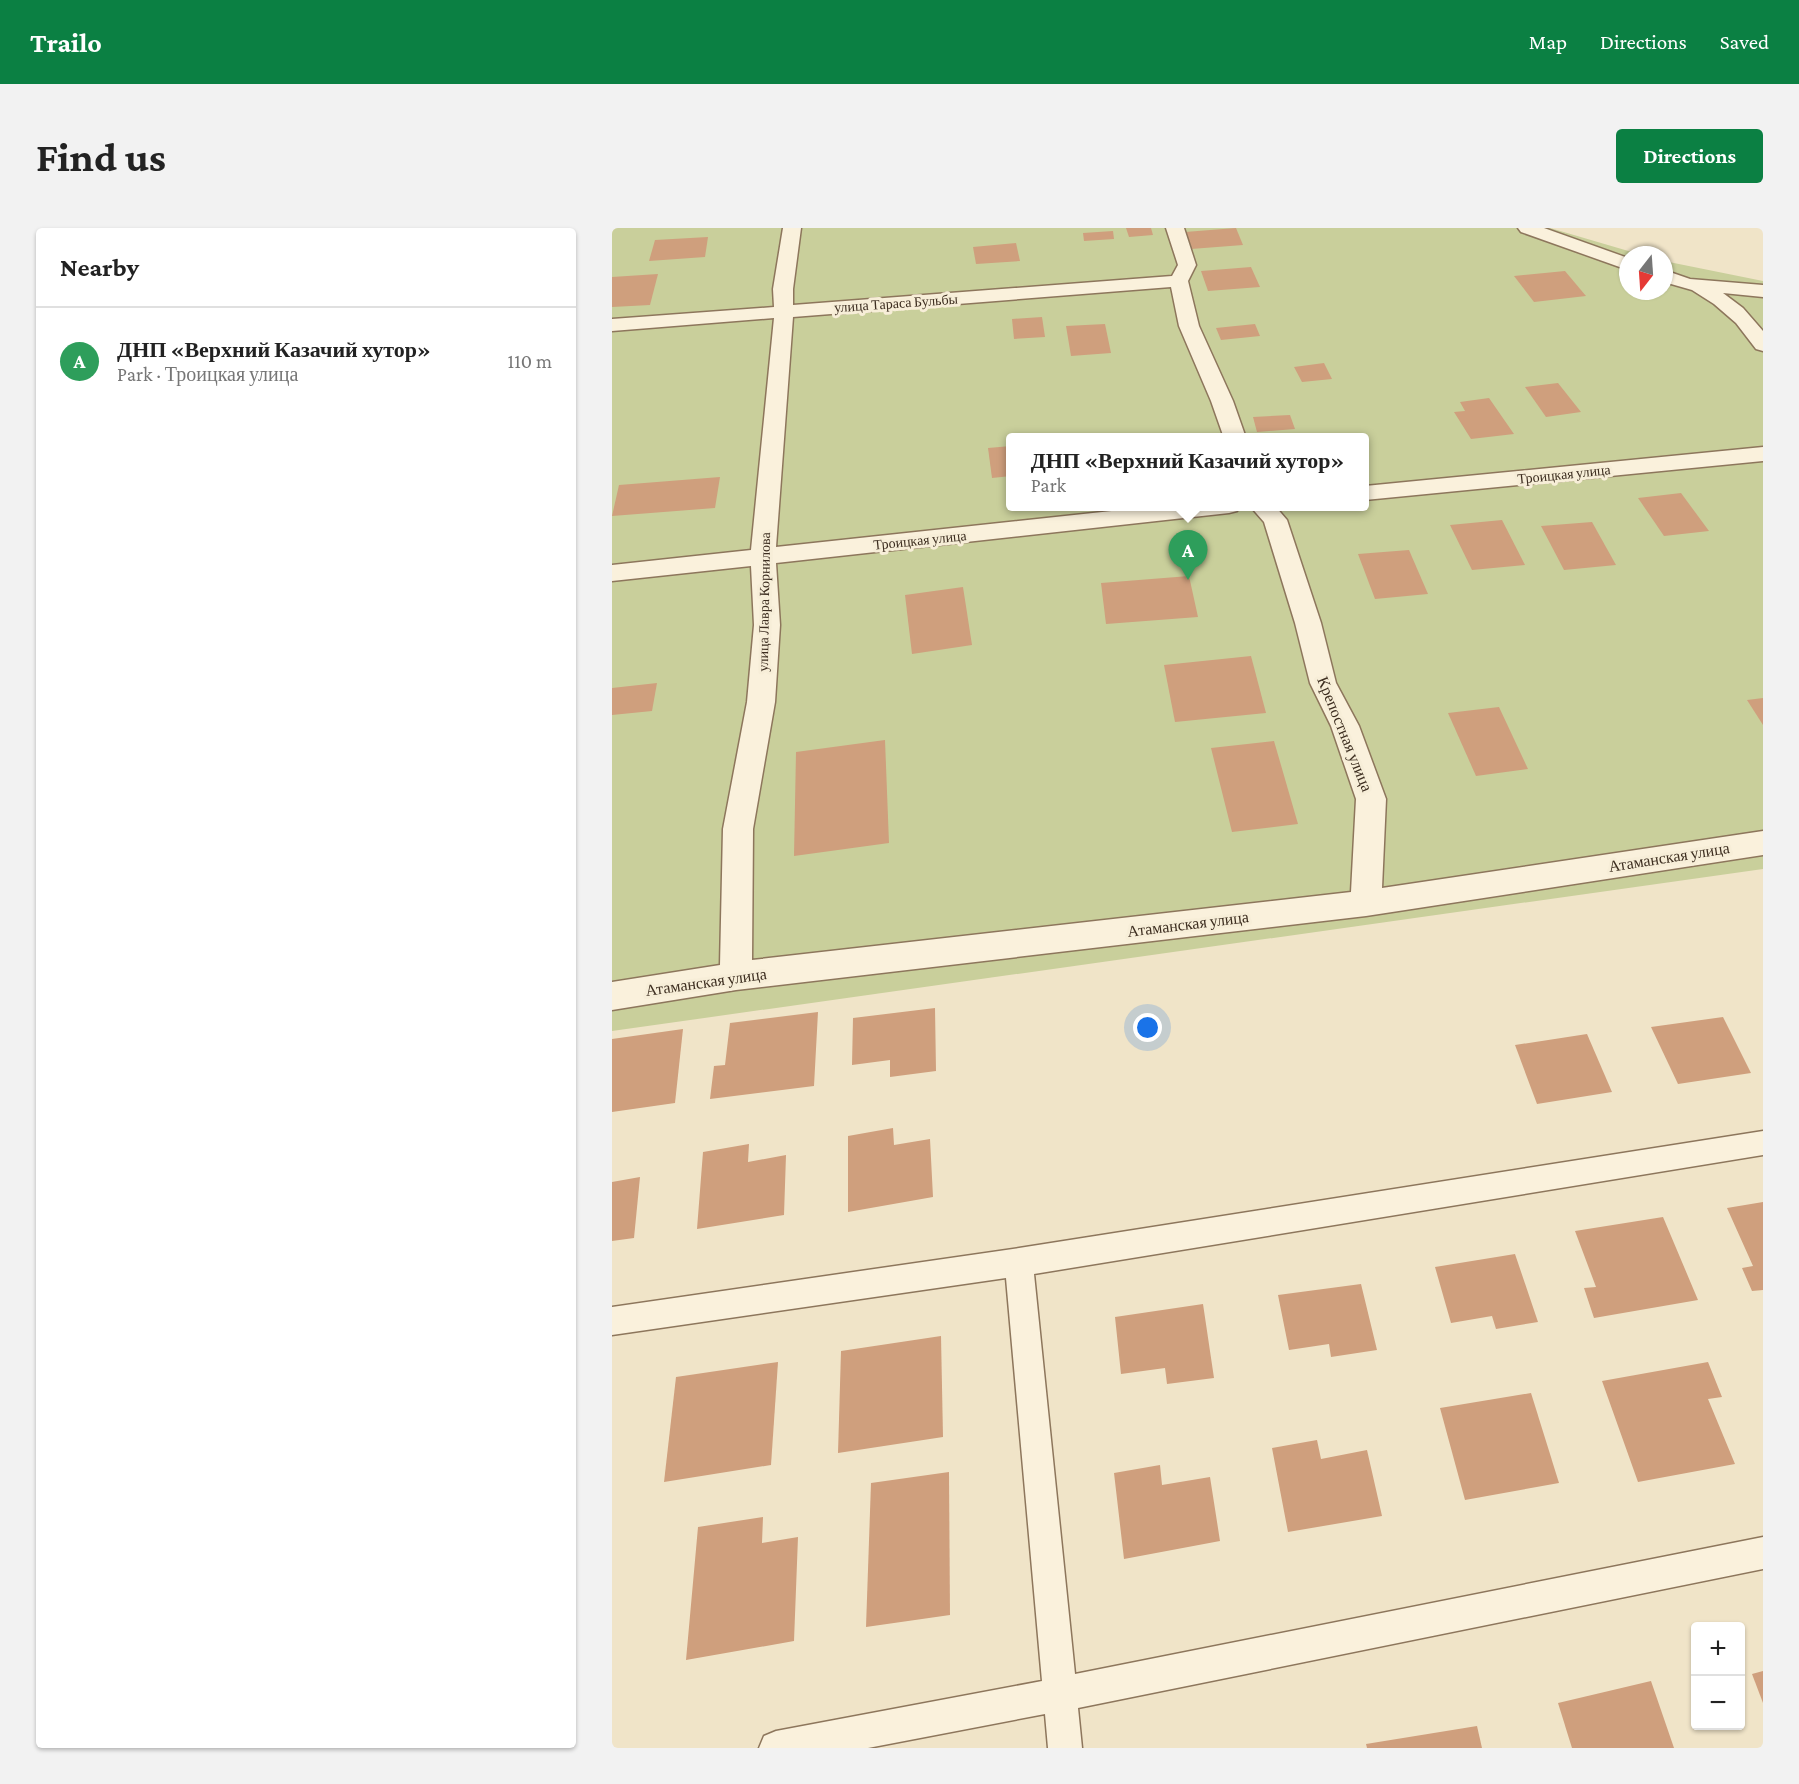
<!DOCTYPE html>
<html lang="en">
<head>
<meta charset="utf-8">
<style>
  :root { --surface:#fff; --page:#f2f2f2; --text:#222; --muted:#767676; --line:#e0e0e0; --accent:#0b8043 }
  body { margin:0; font-family:"Crimson Pro",serif; background:var(--page); color:var(--text) }
  .controls { position:absolute; right:18px; bottom:18px; display:grid; overflow:hidden; border-radius:6px; box-shadow:0 2px 4px #0004 }
  .controls button { width:54px; height:54px; display:grid; place-items:center; padding:0; border:0; border-bottom:2px solid var(--line); background:var(--surface); color:var(--text); font:30px sans-serif }
  .compass { position:absolute; left:1007px; top:18px; width:54px; height:54px; border-radius:50%; background:var(--surface); box-shadow:0 2px 4px #0004; rotate:197deg }
  .you { position:absolute; left:536px; top:800px; width:21px; height:21px; margin:-15px; border:4px solid #fff; border-radius:50%; background:#1a73e8; box-shadow:0 0 0 9px #1a73e833 }
  .badge { display:grid; place-items:center; width:39px; height:39px; border-radius:50%; background:var(--accent); color:#fff; font-size:20px; font-weight:700 }
  .pin { position:absolute; translate:-50% -50px; filter:drop-shadow(0 2px 3px #0008) }
  .pin::after { content:''; position:absolute; top:32px; width:21px; height:18px; background:inherit; clip-path:polygon(0 0,100% 0,50% 100%) }
  .popup { position:absolute; left:394px; top:205px; width:363px; height:78px; box-sizing:border-box; display:grid; place-content:center; border-radius:6px; background:var(--surface); filter:drop-shadow(0 2px 4px #0005); font-size:20px; white-space:nowrap; color:var(--muted) }
  .popup b { font-size:22px; color:var(--text) }
  .popup::after { content:''; position:absolute; left:50%; top:100%; margin-left:-12px; border:12px solid transparent; border-top-color:var(--surface) }
  .list { margin:0; padding:0; list-style:none }
  h2 { display:flex; justify-content:space-between; align-items:center; height:78px; margin:0; padding:0 24px; font-size:26px }
  h2 small { font-size:20px; font-weight:400; color:var(--muted) }
  .list li { display:grid; grid-template-columns:39px 1fr auto; gap:18px; align-items:center; box-sizing:border-box; height:108px; padding:0 24px; border-top:2px solid var(--line) }
  .list b { display:block; font-size:22px; white-space:nowrap }
  .list p { margin:0; font-size:20px; white-space:nowrap; color:var(--muted) }
  .list em { font-size:20px; font-style:normal; color:var(--muted) }
  .map { position:relative; flex:none; width:1151px; height:1520px; overflow:hidden; border-radius:6px }
  header { display:flex; align-items:center; gap:36px; box-sizing:border-box; height:84px; padding:0 30px; background:var(--accent); color:#fff }
  header strong { font-size:28px }
  nav { display:flex; gap:33px; margin-inline-start:auto; font-size:21px }
  .intro { display:flex; align-items:center; justify-content:space-between; box-sizing:border-box; height:144px; padding:0 36px }
  h1 { margin:0; font-size:42px }
  .button { padding:15px 27px; border-radius:6px; background:var(--accent); color:#fff; font-size:21px; font-weight:700 }
  main { display:flex; gap:36px; padding:0 36px }
  aside { flex:1; background:var(--surface); border-radius:6px; box-shadow:0 2px 4px #0004 }
  .map>svg:first-child { display:block }
  .green { fill:#c9cf9b; fill-rule:evenodd }
  .building { fill:#cf9f7d }
  .lines { fill:none; stroke-linecap:round; stroke-linejoin:round }
  .service-casing { stroke:#8d765c; stroke-width:3 }
  .minor-casing { stroke:#8d765c; stroke-width:3 }
  .service { fill:#faf1dc; fill-rule:evenodd }
  .minor { fill:#faf1dc; fill-rule:evenodd }
  .labels { text-anchor:middle; dominant-baseline:central; stroke-width:6; stroke-linejoin:round; paint-order:stroke }
  .far-street-label { font-size:14px; fill:#3d2e20; stroke:#f7eed8 }
  .street-label { font-size:16px; fill:#3d2e20; stroke:#f7eed8 }
</style>
</head>
<body>
<header>
<strong>Trailo</strong>
<nav><a>Map</a><a>Directions</a><a>Saved</a></nav>
</header>
<div class="intro"><h1>Find us</h1><a class="button">Directions</a></div>
<main>
<aside>
<h2>Nearby<small></small></h2>
<ul class="list">
<li><span class="badge" style="background:#2e9e5b">A</span><div><b>ДНП «Верхний Казачий хутор»</b><p>Park · Троицкая улица</p></div><em>110 m</em></li>
</ul>
</aside>
<div class="map">
<svg width="1151" height="1520" viewBox="0 0 1151 1520">
  <rect width="100%" height="100%" fill="#f0e4c8"/>
  <!-- green -->
  <path class="green" d="M 0,0 L 938,0 L 1030,27 L 1016,27 L 1016,63 L 1052,63 L 1052,33 L 1151,53 L 1151,641 L 0,803 ZM 399,210 L 753,210 L 753,278 L 399,278 Z"/>
  <!-- building -->
  <g class="building">
    <path d="M 514,0 L 539,0 L 541,7 L 517,9 Z"/>
    <path d="M 624,0 L 631,17 L 579,21 L 573,4 Z"/>
    <path d="M 501,3 L 502,11 L 472,13 L 471,5 Z"/>
    <path d="M 96,9 L 93,29 L 37,33 L 43,12 Z"/>
    <path d="M 404,15 L 408,33 L 364,36 L 361,19 Z"/>
    <path d="M 639,39 L 648,59 L 596,63 L 589,43 Z"/>
    <path d="M 953,43 L 974,68 L 922,74 L 902,48 Z"/>
    <path d="M 46,46 L 38,77 L 0,79 L 0,49 Z"/>
    <path d="M 430,89 L 433,109 L 402,111 L 400,91 Z"/>
    <path d="M 493,96 L 499,125 L 459,128 L 454,98 Z"/>
    <path d="M 643,96 L 648,108 L 609,112 L 604,100 Z"/>
    <path d="M 712,135 L 720,151 L 690,154 L 682,139 Z"/>
    <path d="M 946,155 L 969,184 L 934,189 L 913,159 Z"/>
    <path d="M 877,170 L 902,206 L 859,211 L 842,184 L 853,183 L 848,174 Z"/>
    <path d="M 678,187 L 683,201 L 645,204 L 641,189 Z"/>
    <path d="M 399,218 L 399,248 L 380,250 L 376,220 Z"/>
    <path d="M 108,249 L 103,280 L 0,288 L 7,257 Z"/>
    <path d="M 1069,265 L 1097,303 L 1052,308 L 1026,270 Z"/>
    <path d="M 890,292 L 913,337 L 860,342 L 838,297 Z"/>
    <path d="M 980,294 L 1004,337 L 952,342 L 929,298 Z"/>
    <path d="M 797,322 L 816,366 L 763,371 L 746,326 Z"/>
    <path d="M 577,348 L 586,389 L 494,396 L 489,355 Z"/>
    <path d="M 351,359 L 360,417 L 300,426 L 293,367 Z"/>
    <path d="M 639,428 L 654,485 L 563,494 L 552,437 Z"/>
    <path d="M 45,455 L 40,483 L 0,487 L 0,460 Z"/>
    <path d="M 1151,470 L 1151,497 L 1135,472 Z"/>
    <path d="M 887,479 L 916,541 L 864,548 L 836,485 Z"/>
    <path d="M 273,512 L 277,615 L 182,628 L 184,524 Z"/>
    <path d="M 662,513 L 686,596 L 620,604 L 599,520 Z"/>
    <path d="M 323,780 L 324,843 L 278,849 L 278,832 L 240,837 L 241,790 Z"/>
    <path d="M 206,784 L 202,858 L 98,871 L 102,838 L 113,837 L 118,795 Z"/>
    <path d="M 1111,789 L 1139,845 L 1066,856 L 1039,799 Z"/>
    <path d="M 71,801 L 63,875 L 0,884 L 0,811 Z"/>
    <path d="M 975,806 L 1000,864 L 925,876 L 903,817 Z"/>
    <path d="M 281,900 L 282,917 L 318,911 L 321,969 L 236,984 L 236,908 Z"/>
    <path d="M 137,916 L 136,934 L 174,927 L 172,987 L 85,1001 L 91,924 Z"/>
    <path d="M 28,949 L 22,1010 L 0,1013 L 0,954 Z"/>
    <path d="M 1151,974 L 1151,1062 L 1140,1063 L 1130,1040 L 1141,1038 L 1115,980 Z"/>
    <path d="M 1051,989 L 1086,1072 L 982,1090 L 972,1060 L 984,1059 L 963,1003 Z"/>
    <path d="M 903,1026 L 926,1094 L 884,1101 L 880,1088 L 839,1095 L 823,1039 Z"/>
    <path d="M 749,1056 L 765,1122 L 719,1129 L 717,1116 L 677,1122 L 666,1067 Z"/>
    <path d="M 591,1076 L 602,1150 L 555,1156 L 553,1140 L 509,1146 L 503,1089 Z"/>
    <path d="M 329,1108 L 331,1209 L 226,1225 L 229,1123 Z"/>
    <path d="M 166,1134 L 159,1237 L 52,1254 L 64,1149 Z"/>
    <path d="M 1096,1134 L 1110,1169 L 1096,1171 L 1123,1236 L 1026,1254 L 990,1153 Z"/>
    <path d="M 919,1165 L 947,1255 L 853,1272 L 828,1180 Z"/>
    <path d="M 705,1212 L 709,1231 L 755,1222 L 770,1288 L 676,1304 L 660,1220 Z"/>
    <path d="M 548,1237 L 550,1257 L 598,1249 L 608,1313 L 512,1331 L 502,1245 Z"/>
    <path d="M 337,1244 L 338,1387 L 254,1399 L 259,1255 Z"/>
    <path d="M 151,1289 L 150,1315 L 186,1309 L 182,1413 L 74,1432 L 86,1299 Z"/>
    <path d="M 1151,1443 L 1151,1475 L 1140,1446 Z"/>
    <path d="M 1039,1453 L 1062,1520 L 960,1520 L 946,1475 Z"/>
    <path d="M 865,1498 L 870,1520 L 755,1520 L 754,1516 Z"/>
  </g>
  <g class="lines">
    <!-- service casing -->
    <g class="service-casing">
      <path id="service" d="M 1151,903 L 1151,927 L 422,1046 L 463,1446 L 1151,1309 L 1151,1341 L 466,1480 L 470,1520 L 436,1520 L 433,1486 L 256,1520 L 147,1520 L 152,1508 L 164,1503 L 430,1453 L 394,1050 L 0,1107 L 0,1079 L 407,1020 Z"/>
    </g>
    <!-- minor casing -->
    <g class="minor-casing">
      <g id="minor">
        <path d="M 171,0 L 189,0 L 181,61 L 181,77 L 560,48 L 566,37 L 554,0 L 572,0 L 584,37 L 576,53 L 587,98 L 621,173 L 634,210 L 612,210 L 599,173 L 567,98 L 559,59 L 181,89 L 164,319 L 546,278 L 628,278 L 625,283 L 617,285 L 164,335 L 168,397 L 163,474 L 141,601 L 140,732 L 739,664 L 744,571 L 719,498 L 698,455 L 683,395 L 652,294 L 638,278 L 663,278 L 675,292 L 709,395 L 724,455 L 747,498 L 774,571 L 770,660 L 1151,603 L 1151,627 L 754,688 L 124,762 L 0,782 L 0,754 L 108,737 L 111,601 L 135,474 L 142,397 L 139,338 L 0,353 L 0,337 L 139,322 L 162,90 L 0,103 L 0,91 L 162,79 L 161,61 Z"/>
        <path d="M 906,0 L 932,0 L 1016,30 L 1016,42 L 909,4 Z"/>
        <path d="M 1052,42 L 1078,51 L 1151,57 L 1151,69 L 1111,65 L 1131,80 L 1151,103 L 1151,123 L 1144,121 L 1124,95 L 1102,76 L 1080,62 L 1052,54 Z"/>
        <path d="M 1151,219 L 1151,233 L 753,272 L 753,258 Z"/>
      </g>
    </g>
    <!-- service -->
    <use href="#service" class="service"/>
    <!-- minor -->
    <use href="#minor" class="minor"/>
  </g>
  <g class="labels">
    <!-- far-street labels -->
    <g class="far-street-label">
      <text transform="translate(284 75) rotate(-4)">улица Тараса Бульбы</text>
      <text transform="translate(952 246) rotate(-6)">Троицкая улица</text>
      <text transform="translate(308 312) rotate(-6)">Троицкая улица</text>
      <text transform="translate(152 374) rotate(-89)">улица Лавра Корнилова</text>
    </g>
    <!-- street labels -->
    <g class="street-label">
      <text transform="translate(733 506) rotate(68)">Крепостная улица</text>
      <text transform="translate(1057 629) rotate(-9)">Атаманская улица</text>
      <text transform="translate(576 696) rotate(-7)">Атаманская улица</text>
      <text transform="translate(94 754) rotate(-8)">Атаманская улица</text>
    </g>
  </g>
</svg>
<div class="controls">
<button>+</button>
<button>−</button>
</div>
<svg class="compass" viewBox="-18 -18 36 36"><path d="M0-13l5 13h-10z" fill="#e53935"/><path d="M0 13l5-13h-10z" fill="#767676"/></svg>
<div class="you"></div>
<div class="pin badge" style="left:576px;top:352px;background:#2e9e5b">A</div>
<div class="popup"><b>ДНП «Верхний Казачий хутор»</b>Park</div>
</div>
</main>
</body>
</html>
